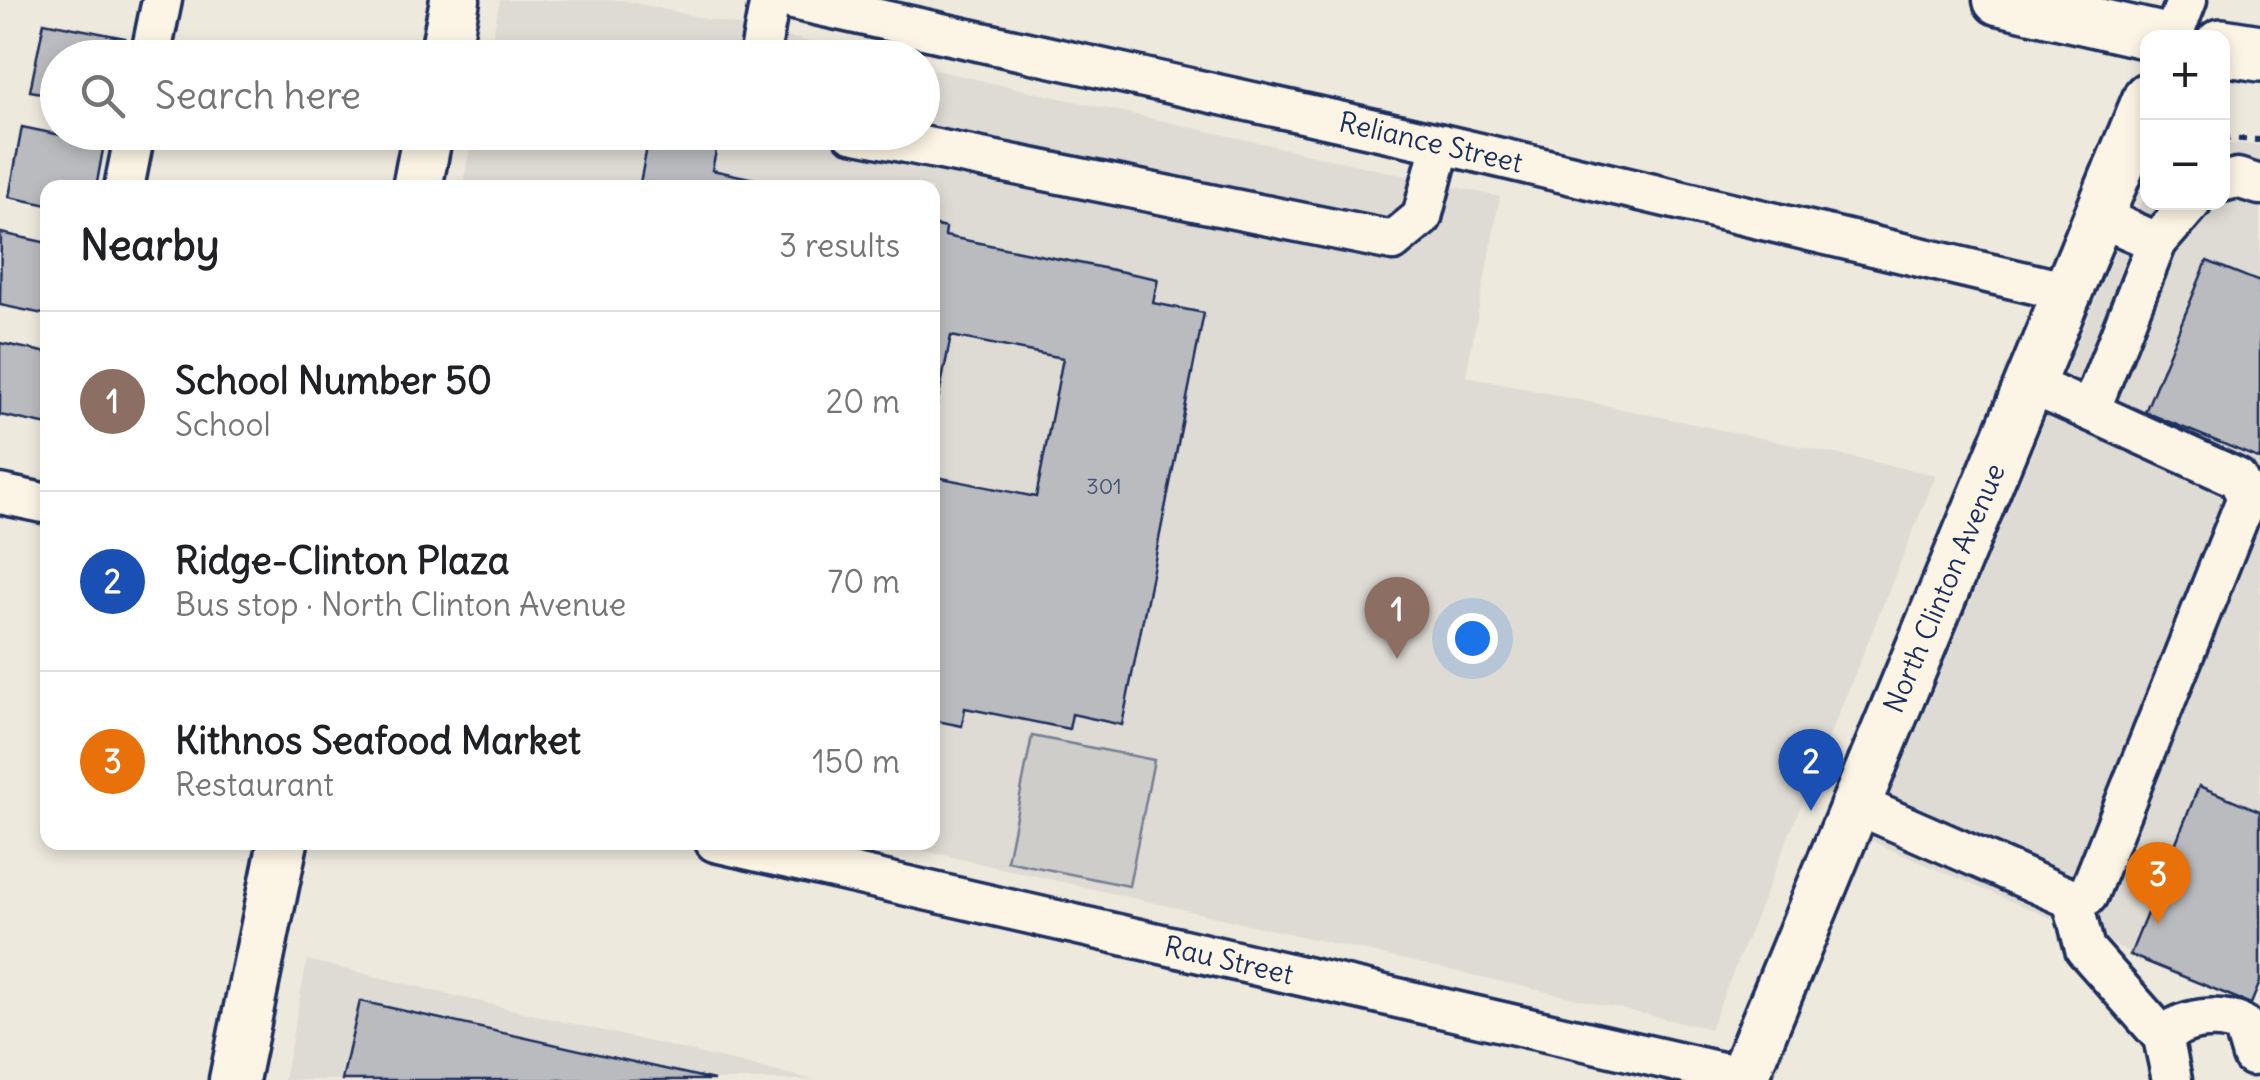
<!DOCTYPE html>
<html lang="en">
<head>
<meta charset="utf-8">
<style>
  :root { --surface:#fff; --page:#f2f2f2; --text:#202124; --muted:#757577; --line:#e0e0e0; --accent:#0f766e }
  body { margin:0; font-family:Delius,sans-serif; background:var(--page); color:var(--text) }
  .controls { position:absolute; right:30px; top:30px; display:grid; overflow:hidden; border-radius:20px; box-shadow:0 5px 15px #0003 }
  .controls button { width:90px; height:90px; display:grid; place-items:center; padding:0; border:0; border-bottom:2px solid var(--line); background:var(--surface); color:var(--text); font:50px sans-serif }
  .you { position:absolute; left:1472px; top:638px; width:35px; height:35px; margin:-25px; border:8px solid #fff; border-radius:50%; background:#1a73e8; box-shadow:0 0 0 15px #1a73e833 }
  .badge { display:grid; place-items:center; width:65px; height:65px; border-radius:50%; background:var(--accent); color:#fff; font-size:32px; font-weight:700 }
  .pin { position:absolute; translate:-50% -82px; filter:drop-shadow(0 2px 5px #0008) }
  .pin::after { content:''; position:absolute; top:52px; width:35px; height:30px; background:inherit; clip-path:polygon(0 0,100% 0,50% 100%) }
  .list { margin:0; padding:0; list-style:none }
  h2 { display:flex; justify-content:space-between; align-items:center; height:130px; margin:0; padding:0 40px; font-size:42px }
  h2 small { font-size:32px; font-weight:400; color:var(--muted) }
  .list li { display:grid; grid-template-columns:65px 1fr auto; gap:30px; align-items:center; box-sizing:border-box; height:180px; padding:0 40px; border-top:2px solid var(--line) }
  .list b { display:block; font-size:38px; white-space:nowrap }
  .list p { margin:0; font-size:32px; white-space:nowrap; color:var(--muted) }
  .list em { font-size:32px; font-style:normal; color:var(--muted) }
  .icon { flex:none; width:55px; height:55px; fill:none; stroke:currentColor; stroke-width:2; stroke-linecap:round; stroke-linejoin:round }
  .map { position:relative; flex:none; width:2260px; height:1080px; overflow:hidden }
  .search { position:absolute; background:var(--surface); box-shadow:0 5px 15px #0003; left:40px; top:40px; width:900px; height:110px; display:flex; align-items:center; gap:25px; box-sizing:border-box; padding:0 35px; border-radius:55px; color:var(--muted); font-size:38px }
  .panel { position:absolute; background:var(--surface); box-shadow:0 5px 15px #0003; left:40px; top:180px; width:900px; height:670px; border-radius:20px }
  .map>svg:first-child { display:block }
  .built { fill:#dedbd4 }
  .green { fill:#cfcdca; stroke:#757e94; stroke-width:2.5 }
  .building { fill:#babbbe; stroke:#1b2f5e; stroke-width:2.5 }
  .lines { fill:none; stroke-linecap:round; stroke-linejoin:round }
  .minor-casing { stroke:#1b2f5e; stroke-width:45 }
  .major-casing { stroke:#1b2f5e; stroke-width:55 }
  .highway-casing { stroke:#1b2f5e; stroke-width:62 }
  .path { stroke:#1b2f5e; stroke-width:6; stroke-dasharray:8 8; stroke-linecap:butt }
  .minor { stroke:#fcf5e5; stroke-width:38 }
  .major { stroke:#fcf5e5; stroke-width:48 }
  .highway { stroke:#fcf5e5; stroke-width:55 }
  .labels { text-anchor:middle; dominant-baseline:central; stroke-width:8; stroke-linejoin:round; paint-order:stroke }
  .number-label { font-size:22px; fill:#435276 }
  .street-label { font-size:28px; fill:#1b2f5e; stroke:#fcf5e5 }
</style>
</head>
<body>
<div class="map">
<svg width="2260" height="1080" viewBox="0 0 2260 1080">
  <rect width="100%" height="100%" fill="#eee9dd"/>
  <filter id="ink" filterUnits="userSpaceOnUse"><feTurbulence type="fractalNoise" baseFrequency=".01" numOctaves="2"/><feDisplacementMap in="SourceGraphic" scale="20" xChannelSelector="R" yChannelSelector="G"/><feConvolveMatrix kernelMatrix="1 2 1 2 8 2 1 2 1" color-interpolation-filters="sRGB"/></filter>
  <g filter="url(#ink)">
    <!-- built -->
    <g class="built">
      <path d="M 500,0 L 622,0 L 878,57 L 488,58 Z"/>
      <path d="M 923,67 L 1500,197 L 1466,376 L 1936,475 L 1710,1029 L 890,843 L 932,842 L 932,188 L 462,188 L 473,133 L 922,132 Z"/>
      <path d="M 2223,143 L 2260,145 L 2260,982 L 2251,1004 L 1871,841 L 2113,257 L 2147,193 L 2148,202 L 2222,202 Z"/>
      <path d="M 307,960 L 565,1022 L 814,1080 L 284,1080 Z"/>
    </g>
    <!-- green -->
    <path class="green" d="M 1032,736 L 1154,760 L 1129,886 L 1007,861 Z"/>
    <!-- building -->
    <g class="building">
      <path d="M 44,22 L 125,38 L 122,58 L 58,58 L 58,96 L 30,91 Z"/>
      <path d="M 22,127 L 104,144 L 96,188 L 48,188 L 48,205 L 9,197 Z"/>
      <path d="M 650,132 L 720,132 L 712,170 L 798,188 L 639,188 Z"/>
      <path d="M 932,225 L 946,228 L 945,236 L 1158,279 L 1153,303 L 1204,313 L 1122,725 L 1072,714 L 1069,729 L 965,708 L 962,726 L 932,720 L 932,476 L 1036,497 L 1063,358 L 951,336 L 932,430 Z"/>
      <path d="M 1,233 L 48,243 L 48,315 L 0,305 Z"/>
      <path d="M 2207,261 L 2260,282 L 2260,459 L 2145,412 Z"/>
      <path d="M 0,343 L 48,353 L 48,425 L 0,415 Z"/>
      <path d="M 2199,786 L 2260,811 L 2260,982 L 2251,1004 L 2130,955 Z"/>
      <path d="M 360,1001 L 714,1080 L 342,1080 Z"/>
    </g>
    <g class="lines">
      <!-- minor casing -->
      <g class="minor-casing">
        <g id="minor">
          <path d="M 793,0 L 1433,142 L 2068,292"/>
          <path d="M 2172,38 L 2187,0"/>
          <path d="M 150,58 L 162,0"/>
          <path d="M 759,58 L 770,0"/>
          <path d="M 852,132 L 1393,241 L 1422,217 L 1441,144"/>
          <path d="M 2222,182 L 2237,178 L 2260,185"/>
          <path d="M 124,188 L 135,132"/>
          <path d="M 2157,242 L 2192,202"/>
          <path d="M 2090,411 L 2157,242 L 2099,217"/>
          <path d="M 0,494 L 48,504"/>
          <path d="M 1853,803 L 2072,899 L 2088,895 L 2247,497 L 2237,478 L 2030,384"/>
          <path d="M 715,842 L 1743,1077"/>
          <path d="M 2072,899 L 2085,949 L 2163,1037"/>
          <path d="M 2172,1080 L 2163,1037 C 2183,1017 2218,1014 2243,1025 L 2252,1056"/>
        </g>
      </g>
      <!-- major casing -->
      <g class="major-casing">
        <g id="major">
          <path d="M 1998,0 L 2164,38"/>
          <path d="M 444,58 L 455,0"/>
          <path d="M 417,188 L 428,132"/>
          <path d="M 234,1080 L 283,842"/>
          <path d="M 1742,1080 L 2148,97"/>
        </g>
      </g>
      <!-- highway casing -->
      <g class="highway-casing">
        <path id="highway" d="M 2222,47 L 2260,53"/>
      </g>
      <!-- path -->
      <path class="path" d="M 2222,138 L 2260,140"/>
      <!-- minor -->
      <use href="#minor" class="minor"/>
      <!-- major -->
      <use href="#major" class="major"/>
      <!-- highway -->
      <use href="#highway" class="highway"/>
    </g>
  </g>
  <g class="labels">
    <!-- number labels -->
    <g class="number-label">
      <text x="1104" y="486">301</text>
    </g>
    <!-- street labels -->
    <g class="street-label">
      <text transform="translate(1431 142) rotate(13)">Reliance Street</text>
      <text transform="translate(1944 588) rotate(-67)">North Clinton Avenue</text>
      <text transform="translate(1229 960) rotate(13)">Rau Street</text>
    </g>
  </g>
</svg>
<div class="controls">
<button>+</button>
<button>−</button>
</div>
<div class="you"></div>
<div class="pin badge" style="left:1397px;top:659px;background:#8d6e63">1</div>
<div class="pin badge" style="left:1811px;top:811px;background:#1a4fb4">2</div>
<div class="pin badge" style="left:2158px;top:924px;background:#e8710a">3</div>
<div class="search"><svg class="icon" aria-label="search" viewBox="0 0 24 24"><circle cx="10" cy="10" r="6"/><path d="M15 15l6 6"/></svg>Search here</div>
<section class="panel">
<h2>Nearby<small>3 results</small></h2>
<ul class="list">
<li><span class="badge" style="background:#8d6e63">1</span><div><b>School Number 50</b><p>School</p></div><em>20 m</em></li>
<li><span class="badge" style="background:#1a4fb4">2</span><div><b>Ridge-Clinton Plaza</b><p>Bus stop · North Clinton Avenue</p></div><em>70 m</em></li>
<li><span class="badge" style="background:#e8710a">3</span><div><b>Kithnos Seafood Market</b><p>Restaurant</p></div><em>150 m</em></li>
</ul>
</section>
</div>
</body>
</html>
